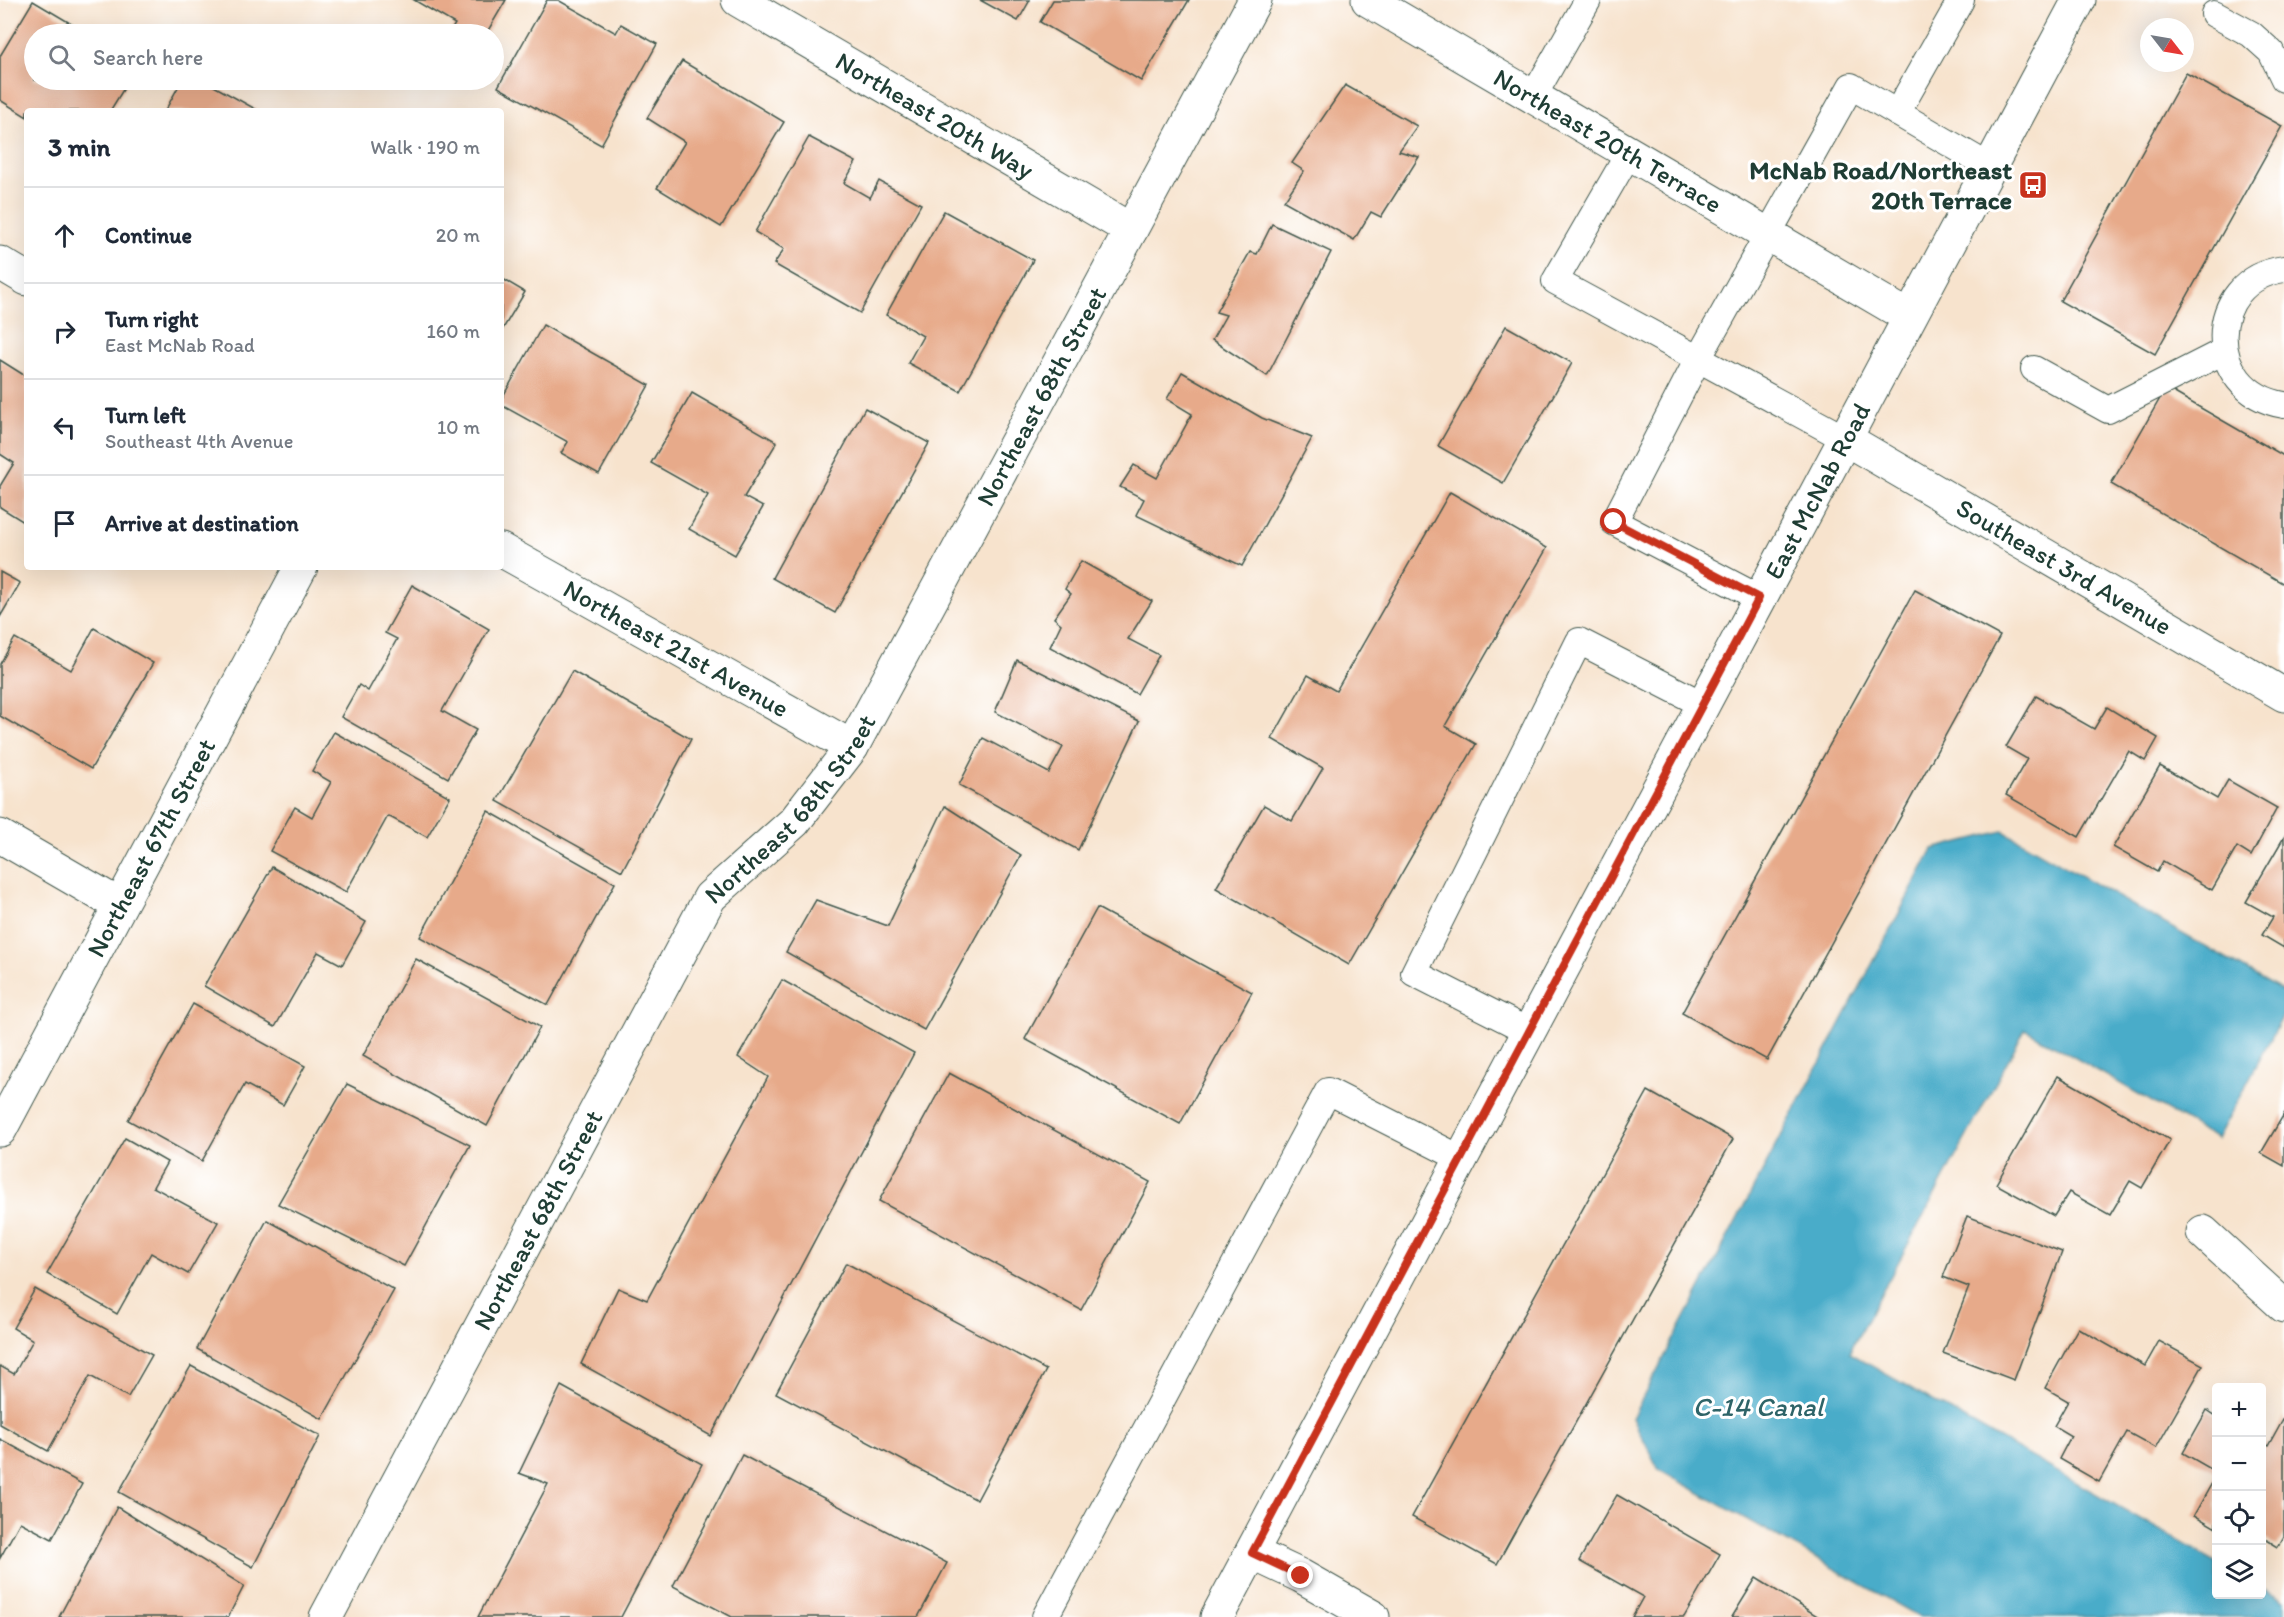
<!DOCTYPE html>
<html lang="en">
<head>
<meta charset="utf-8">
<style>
  :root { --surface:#fff; --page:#f2f2f3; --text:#1f2937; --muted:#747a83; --line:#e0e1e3 }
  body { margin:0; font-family:Itim,sans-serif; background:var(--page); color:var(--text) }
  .controls { position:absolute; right:18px; bottom:18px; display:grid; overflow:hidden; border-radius:6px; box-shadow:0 6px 24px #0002 }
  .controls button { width:54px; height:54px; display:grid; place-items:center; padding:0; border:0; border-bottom:2px solid var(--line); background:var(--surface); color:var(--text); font:30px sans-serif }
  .compass { position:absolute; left:2140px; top:18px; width:54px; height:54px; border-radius:50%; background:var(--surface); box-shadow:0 6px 24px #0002; rotate:121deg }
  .stop { position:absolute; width:18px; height:18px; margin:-14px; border:4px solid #c8321e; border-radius:50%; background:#fff }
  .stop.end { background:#c8321e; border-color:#fff; box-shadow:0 2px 6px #0008 }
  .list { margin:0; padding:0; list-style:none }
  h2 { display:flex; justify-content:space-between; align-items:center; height:78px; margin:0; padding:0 24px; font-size:26px }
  h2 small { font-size:20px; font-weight:400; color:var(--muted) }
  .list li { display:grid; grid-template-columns:39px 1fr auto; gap:18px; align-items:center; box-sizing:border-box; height:96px; padding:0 24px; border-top:2px solid var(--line) }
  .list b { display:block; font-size:22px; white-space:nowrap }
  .list p { margin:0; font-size:20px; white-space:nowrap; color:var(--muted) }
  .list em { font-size:20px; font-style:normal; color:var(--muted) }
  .icon { flex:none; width:33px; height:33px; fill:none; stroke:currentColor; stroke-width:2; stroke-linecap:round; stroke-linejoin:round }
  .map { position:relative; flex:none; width:2284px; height:1617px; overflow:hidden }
  .search { position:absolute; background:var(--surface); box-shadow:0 6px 24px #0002; left:24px; top:24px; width:480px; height:66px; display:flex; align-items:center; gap:15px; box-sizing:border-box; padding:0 21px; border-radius:33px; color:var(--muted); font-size:22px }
  .panel { position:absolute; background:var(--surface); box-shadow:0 6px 24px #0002; left:24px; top:108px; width:480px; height:462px; border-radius:6px }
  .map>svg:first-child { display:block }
  .water { fill:#4aacc9; stroke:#34747e; stroke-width:1.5 }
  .building { fill:#e7aa8a }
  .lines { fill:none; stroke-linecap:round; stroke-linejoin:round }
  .service-casing { stroke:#3f564b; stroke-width:28 }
  .minor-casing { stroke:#3f564b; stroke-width:35 }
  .tertiary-casing { stroke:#3f564b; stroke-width:35 }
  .service { stroke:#fff; stroke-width:26 }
  .minor { stroke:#fff; stroke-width:33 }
  .tertiary { stroke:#fff; stroke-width:33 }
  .route { stroke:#c8321e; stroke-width:8 }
  .labels { text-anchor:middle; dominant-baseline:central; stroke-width:6; stroke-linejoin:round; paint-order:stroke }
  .street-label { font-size:26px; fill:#1f3d34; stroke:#fff }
  .poi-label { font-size:26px; font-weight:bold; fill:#1f3d34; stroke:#fff; text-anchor:end }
  .water-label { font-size:27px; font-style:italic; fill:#2e6468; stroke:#fff }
</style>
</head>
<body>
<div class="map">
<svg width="2284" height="1617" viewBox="0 0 2284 1617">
  <rect width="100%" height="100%" fill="#fff"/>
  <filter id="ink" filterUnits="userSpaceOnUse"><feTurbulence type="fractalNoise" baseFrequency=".0167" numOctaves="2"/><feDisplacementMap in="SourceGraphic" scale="12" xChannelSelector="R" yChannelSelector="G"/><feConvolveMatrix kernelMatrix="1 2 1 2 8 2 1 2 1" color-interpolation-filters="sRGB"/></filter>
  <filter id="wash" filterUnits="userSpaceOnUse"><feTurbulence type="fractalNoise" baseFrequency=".008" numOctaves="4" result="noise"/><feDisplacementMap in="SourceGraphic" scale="24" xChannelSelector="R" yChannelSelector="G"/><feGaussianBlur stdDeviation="1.35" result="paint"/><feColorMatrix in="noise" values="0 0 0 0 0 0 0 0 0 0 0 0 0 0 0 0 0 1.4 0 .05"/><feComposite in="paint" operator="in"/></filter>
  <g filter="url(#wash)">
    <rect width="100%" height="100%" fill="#f7e3cd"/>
    <!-- water -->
    <path class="water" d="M 2003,831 L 2284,992 L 2284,1014 L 2217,1139 L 2025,1029 L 1849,1353 L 2216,1562 L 2216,1594 L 2262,1594 L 2262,1588 L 2284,1600 L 2284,1617 L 1920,1617 L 1659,1470 L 1632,1418 L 1933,849 Z"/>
    <g id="blocks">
      <!-- building -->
      <g class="building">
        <path d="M 414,0 L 506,0 L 486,34 L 449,34 L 455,24 Z"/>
        <path d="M 547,0 L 558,0 L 616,33 L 621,24 L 657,44 L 601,145 L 498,87 Z"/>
        <path d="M 980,0 L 1030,0 L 1018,21 Z"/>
        <path d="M 1053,0 L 1189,0 L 1141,81 L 1040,22 Z"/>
        <path d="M 33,1 L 87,33 L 34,34 L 34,80 L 129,80 L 110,111 L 27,111 L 27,117 L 0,100 L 0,56 Z"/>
        <path d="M 682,61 L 784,122 L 721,227 L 657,188 L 685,142 L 647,118 Z"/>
        <path d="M 2186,73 L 2282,126 L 2155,354 L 2060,301 Z"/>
        <path d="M 182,80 L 203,80 L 259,111 L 165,111 Z"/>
        <path d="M 1345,85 L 1417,126 L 1399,151 L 1419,157 L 1381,217 L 1371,212 L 1354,240 L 1284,201 L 1304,171 L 1292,163 Z"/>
        <path d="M 809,137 L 856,162 L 844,183 L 870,198 L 879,181 L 921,204 L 860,313 L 774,264 L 784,249 L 755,232 Z"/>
        <path d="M 944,211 L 1033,260 L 960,391 L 908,363 L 923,336 L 886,315 Z"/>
        <path d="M 1272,224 L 1331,252 L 1267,376 L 1212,340 L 1226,315 L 1216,312 L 1250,252 L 1257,254 Z"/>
        <path d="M 501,278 L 525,292 L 501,332 Z"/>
        <path d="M 543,325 L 649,385 L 599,474 L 561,453 L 568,442 L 501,405 L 501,400 Z"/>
        <path d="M 1506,326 L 1572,363 L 1503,483 L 1438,446 Z"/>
        <path d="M 0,360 L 27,377 L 27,524 L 0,507 L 0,486 L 14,463 L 0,454 Z"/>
        <path d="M 1182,372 L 1262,418 L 1312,438 L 1242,566 L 1136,515 L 1144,499 L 1120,487 L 1134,465 L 1157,478 L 1192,414 L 1167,399 Z"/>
        <path d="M 2166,388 L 2284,456 L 2284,584 L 2111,484 Z"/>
        <path d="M 692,393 L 777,442 L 744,497 L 763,507 L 735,555 L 689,529 L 708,495 L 651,463 Z"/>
        <path d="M 865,408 L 929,443 L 835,613 L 772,578 Z"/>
        <path d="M 1450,492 L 1547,548 L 1445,726 L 1476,744 L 1349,965 L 1216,888 L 1264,805 L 1292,821 L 1323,768 L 1272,739 L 1308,675 L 1336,691 Z"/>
        <path d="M 1081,561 L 1152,601 L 1128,639 L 1159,655 L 1137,694 L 1050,647 L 1061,624 L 1054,618 L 1071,594 L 1065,589 Z"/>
        <path d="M 0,572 L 20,583 L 0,617 Z"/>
        <path d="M 412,585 L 489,629 L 442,711 L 476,730 L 448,778 L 341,717 L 359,685 L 368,691 L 397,639 L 385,633 Z"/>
        <path d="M 1915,590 L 2000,636 L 1767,1060 L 1682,1013 Z"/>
        <path d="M 94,628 L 153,663 L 91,769 L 0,716 L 0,664 L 15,638 L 71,670 Z"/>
        <path d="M 1017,660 L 1139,721 L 1078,850 L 959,785 L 983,738 L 1049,773 L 1063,747 L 995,712 Z"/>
        <path d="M 572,671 L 691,739 L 622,871 L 497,801 Z"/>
        <path d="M 2036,696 L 2094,729 L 2107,707 L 2158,738 L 2145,761 L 2129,751 L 2079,837 L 2006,795 L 2027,759 L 2006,747 Z"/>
        <path d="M 334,732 L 450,797 L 427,837 L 388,816 L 346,892 L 270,851 L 295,807 L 312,817 L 331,782 L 312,771 Z"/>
        <path d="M 2160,766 L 2217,799 L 2228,780 L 2277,808 L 2251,856 L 2237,847 L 2212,890 L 2163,861 L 2157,872 L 2113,847 Z"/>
        <path d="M 945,806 L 1021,855 L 924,1030 L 786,952 L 816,900 L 888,926 Z"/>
        <path d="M 488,811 L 615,883 L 548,1005 L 420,937 Z"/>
        <path d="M 2284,837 L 2284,948 L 2262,935 L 2273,917 L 2246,902 Z"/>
        <path d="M 272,867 L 366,922 L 342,965 L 318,952 L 275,1027 L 204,986 Z"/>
        <path d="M 1097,908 L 1252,992 L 1180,1124 L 1025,1039 Z"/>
        <path d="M 416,959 L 540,1027 L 487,1126 L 363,1056 Z"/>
        <path d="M 782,980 L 914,1053 L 711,1436 L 581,1364 L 618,1288 L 647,1300 L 768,1077 L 738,1057 Z"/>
        <path d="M 193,1004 L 305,1066 L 283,1105 L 245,1084 L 202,1161 L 128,1120 Z"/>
        <path d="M 949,1073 L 1150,1182 L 1081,1310 L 879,1201 Z"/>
        <path d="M 2058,1076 L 2170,1140 L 2142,1188 L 2130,1181 L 2110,1215 L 2069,1192 L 2054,1216 L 1996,1184 Z"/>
        <path d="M 347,1084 L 470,1145 L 404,1266 L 278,1204 Z"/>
        <path d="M 1648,1091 L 1733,1139 L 1497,1564 L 1412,1517 Z"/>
        <path d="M 2284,1114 L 2284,1166 L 2261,1153 Z"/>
        <path d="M 125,1138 L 167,1162 L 153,1187 L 218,1222 L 188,1274 L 151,1253 L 117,1314 L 47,1274 Z"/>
        <path d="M 1967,1216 L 2062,1252 L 2014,1380 L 1943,1353 L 1969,1287 L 1943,1277 Z"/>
        <path d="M 267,1220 L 394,1290 L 322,1419 L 197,1349 Z"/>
        <path d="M 846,1263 L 1046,1370 L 977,1500 L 776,1393 Z"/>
        <path d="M 35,1289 L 152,1355 L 128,1397 L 90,1376 L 48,1451 L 0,1424 L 0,1366 L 14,1374 L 33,1340 L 13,1328 Z"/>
        <path d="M 2078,1328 L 2145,1366 L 2159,1341 L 2203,1365 L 2156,1448 L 2127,1432 L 2099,1482 L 2059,1459 L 2071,1436 L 2054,1426 L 2068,1401 L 2045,1388 Z"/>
        <path d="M 191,1366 L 320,1436 L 253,1567 L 119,1492 Z"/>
        <path d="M 561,1386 L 702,1464 L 621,1617 L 478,1617 L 548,1484 L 519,1473 Z"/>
        <path d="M 2207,1410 L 2216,1416 L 2216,1472 L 2183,1453 Z"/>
        <path d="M 2284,1417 L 2284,1536 L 2278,1547 L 2262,1537 L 2262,1442 L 2268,1446 Z"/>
        <path d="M 0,1439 L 82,1484 L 52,1539 L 20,1522 L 0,1558 Z"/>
        <path d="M 742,1455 L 947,1563 L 918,1617 L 732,1617 L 673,1586 Z"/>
        <path d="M 2216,1476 L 2216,1528 L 2194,1515 Z"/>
        <path d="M 1617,1495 L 1720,1554 L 1684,1617 L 1632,1617 L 1643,1597 L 1579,1561 Z"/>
        <path d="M 117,1507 L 244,1586 L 228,1617 L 59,1617 Z"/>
        <path d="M 1756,1578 L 1819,1617 L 1732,1617 Z"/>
      </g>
    </g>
  </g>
  <g filter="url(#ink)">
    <use href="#blocks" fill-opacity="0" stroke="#3f564b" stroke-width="1.5"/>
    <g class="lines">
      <!-- service casing -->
      <g class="service-casing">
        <g id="service">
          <path d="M 2214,14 L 2251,34 L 2271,52 L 2284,79"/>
          <path d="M 1533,97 L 1588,0"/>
          <path d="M 1897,113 L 1961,0"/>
          <path d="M 1629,153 L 1555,281 L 1844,438"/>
          <path d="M 2284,269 C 2204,280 2203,391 2284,405"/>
          <path d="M 2034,369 L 2108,410 L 2224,351"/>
          <path d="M 1759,598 L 1614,522 L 1698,359 L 1851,86 L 1990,167"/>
          <path d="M 1528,1031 L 1414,973 L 1579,641 L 1702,704"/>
          <path d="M 1045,1617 L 1328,1091 L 1460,1158"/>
        </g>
      </g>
      <!-- minor casing -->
      <g class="minor-casing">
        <g id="minor">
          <path id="s1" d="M 738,0 L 1131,230"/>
          <path id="s2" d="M 1368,0 L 1909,317"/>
          <path d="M 0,263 L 27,279"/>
          <path id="s3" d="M 1844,438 L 2284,695"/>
          <path id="s4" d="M 501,550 L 852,747"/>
          <path d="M 0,836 L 119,905"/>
          <path id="s5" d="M 0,1130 L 301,567"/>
          <path d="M 2203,1232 L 2284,1306"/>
          <path d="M 1252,1553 L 1301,1576 L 1373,1617"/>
          <path id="s6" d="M 326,1617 L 710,897 L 794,822 L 852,747 L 1255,0"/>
        </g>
      </g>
      <!-- tertiary casing -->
      <g class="tertiary-casing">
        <g id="tertiary">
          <path id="s7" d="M 1217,1617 L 2079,0"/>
        </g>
      </g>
      <!-- service -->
      <use href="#service" class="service"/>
      <!-- minor -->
      <use href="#minor" class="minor"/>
      <!-- tertiary -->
      <use href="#tertiary" class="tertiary"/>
    </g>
  </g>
  <g class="lines" filter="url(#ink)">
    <!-- route -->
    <path class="route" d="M 1301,1576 L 1252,1553 L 1759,598 L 1614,522"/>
  </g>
  <!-- icons -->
  <defs>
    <g id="bus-square" transform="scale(1.5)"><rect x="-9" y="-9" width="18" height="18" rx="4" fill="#c8321e" stroke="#fff"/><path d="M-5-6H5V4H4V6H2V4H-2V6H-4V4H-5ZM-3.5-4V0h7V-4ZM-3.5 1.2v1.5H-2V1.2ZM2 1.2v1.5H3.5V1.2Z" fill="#fff"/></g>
  </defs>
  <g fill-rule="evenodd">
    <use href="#bus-square" x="2033" y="185"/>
  </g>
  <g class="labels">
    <!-- street labels -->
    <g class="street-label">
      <text stroke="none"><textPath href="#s1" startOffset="228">Northeast 20th Way</textPath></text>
      <text stroke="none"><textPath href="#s2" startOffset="278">Northeast 20th Terrace</textPath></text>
      <text stroke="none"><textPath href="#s6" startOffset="1422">Northeast 68th Street</textPath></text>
      <text stroke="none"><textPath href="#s7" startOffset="1276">East McNab Road</textPath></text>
      <text stroke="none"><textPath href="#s3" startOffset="255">Southeast 3rd Avenue</textPath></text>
      <text stroke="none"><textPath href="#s4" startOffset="201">Northeast 21st Avenue</textPath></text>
      <text stroke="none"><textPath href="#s6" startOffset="936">Northeast 68th Street</textPath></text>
      <text stroke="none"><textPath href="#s5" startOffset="320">Northeast 67th Street</textPath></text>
      <text stroke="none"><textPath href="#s6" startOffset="450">Northeast 68th Street</textPath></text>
    </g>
    <!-- poi labels -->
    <g class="poi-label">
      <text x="2012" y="170">McNab Road/Northeast<tspan x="2012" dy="30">20th Terrace</tspan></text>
    </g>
    <!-- water labels -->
    <g class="water-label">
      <text x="1758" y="1406">C-14 Canal</text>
    </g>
  </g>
</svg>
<div class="controls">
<button>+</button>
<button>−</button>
<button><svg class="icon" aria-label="locate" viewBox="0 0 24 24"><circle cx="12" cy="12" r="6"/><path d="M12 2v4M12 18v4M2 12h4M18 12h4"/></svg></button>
<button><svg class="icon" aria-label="layers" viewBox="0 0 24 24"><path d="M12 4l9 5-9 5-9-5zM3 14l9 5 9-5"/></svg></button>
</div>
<svg class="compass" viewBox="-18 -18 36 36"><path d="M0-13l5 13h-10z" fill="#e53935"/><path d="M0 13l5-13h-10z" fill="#747a83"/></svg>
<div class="stop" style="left:1614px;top:522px"></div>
<div class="stop end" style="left:1301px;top:1576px"></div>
<div class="search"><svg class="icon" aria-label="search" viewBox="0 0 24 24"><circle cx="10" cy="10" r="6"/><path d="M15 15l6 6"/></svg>Search here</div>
<section class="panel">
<h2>3 min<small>Walk · 190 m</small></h2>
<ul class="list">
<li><svg class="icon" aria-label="ahead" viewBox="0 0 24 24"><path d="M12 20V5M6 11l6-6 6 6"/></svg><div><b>Continue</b></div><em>20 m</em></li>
<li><svg class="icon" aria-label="right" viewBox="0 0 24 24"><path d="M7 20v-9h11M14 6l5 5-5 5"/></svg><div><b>Turn right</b><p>East McNab Road</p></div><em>160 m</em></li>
<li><svg class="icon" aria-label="left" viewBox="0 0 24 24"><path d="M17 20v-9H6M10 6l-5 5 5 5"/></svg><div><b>Turn left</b><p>Southeast 4th Avenue</p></div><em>10 m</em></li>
<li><svg class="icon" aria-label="arrive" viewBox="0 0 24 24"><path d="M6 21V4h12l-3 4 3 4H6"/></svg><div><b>Arrive at destination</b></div></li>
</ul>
</section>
</div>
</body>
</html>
